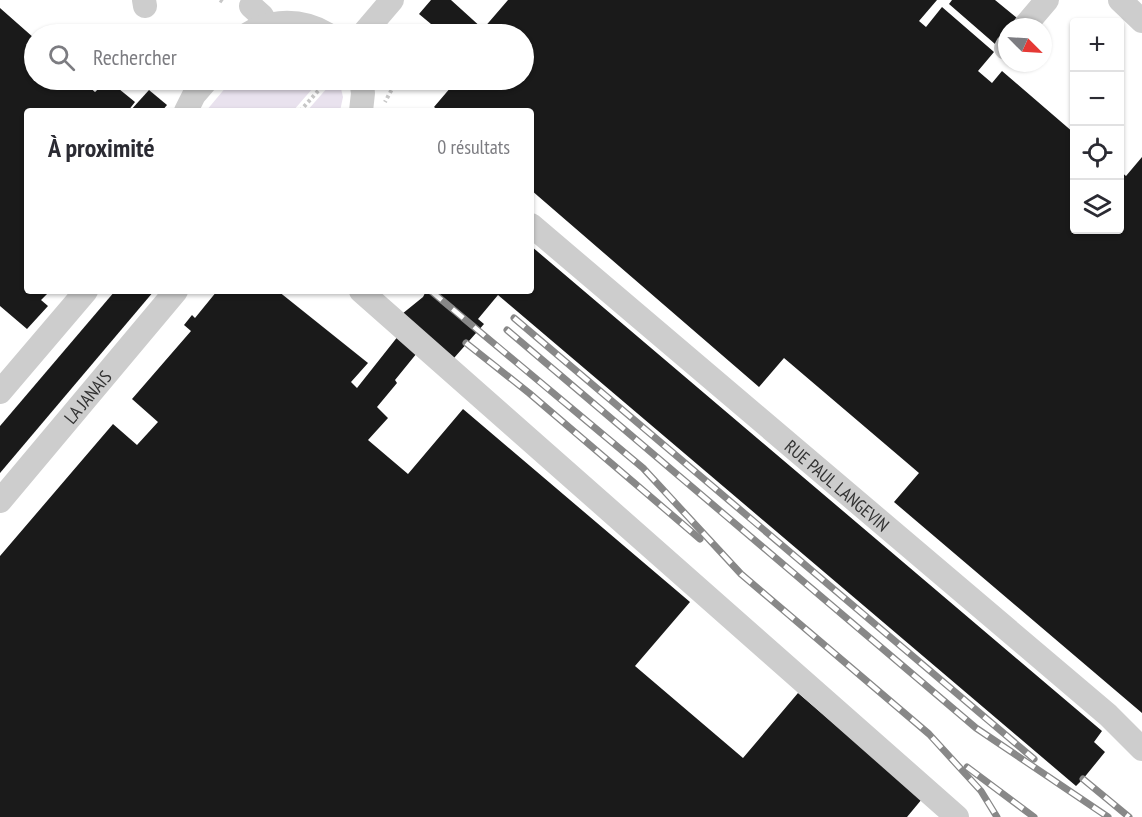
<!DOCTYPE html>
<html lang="fr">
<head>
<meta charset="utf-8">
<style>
  :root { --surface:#fff; --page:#f7f7f7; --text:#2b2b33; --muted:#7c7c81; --line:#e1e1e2 }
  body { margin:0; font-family:"PT Sans Narrow",sans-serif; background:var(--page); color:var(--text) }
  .controls { position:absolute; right:18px; top:18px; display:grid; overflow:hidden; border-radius:6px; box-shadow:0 2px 4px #0004 }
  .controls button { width:54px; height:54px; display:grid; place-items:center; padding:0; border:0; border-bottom:2px solid var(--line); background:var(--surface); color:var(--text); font:30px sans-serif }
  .compass { position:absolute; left:998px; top:18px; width:54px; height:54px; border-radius:50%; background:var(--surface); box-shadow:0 2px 4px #0004; rotate:114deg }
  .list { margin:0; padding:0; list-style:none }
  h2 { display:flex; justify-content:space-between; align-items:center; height:78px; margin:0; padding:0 24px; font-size:26px }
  h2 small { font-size:20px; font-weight:400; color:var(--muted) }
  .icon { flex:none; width:33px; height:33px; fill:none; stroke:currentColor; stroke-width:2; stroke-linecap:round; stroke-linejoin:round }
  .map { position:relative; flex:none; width:1142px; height:817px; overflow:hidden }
  .search { position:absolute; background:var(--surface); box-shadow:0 2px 4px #0004; left:24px; top:24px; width:510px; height:66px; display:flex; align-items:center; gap:15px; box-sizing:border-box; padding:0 21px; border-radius:33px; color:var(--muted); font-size:22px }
  .panel { position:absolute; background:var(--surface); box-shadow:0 2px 4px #0004; left:24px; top:108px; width:510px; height:186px; border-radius:6px }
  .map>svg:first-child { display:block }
  .green { fill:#e9e2ee }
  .building { fill:#1a1a1a }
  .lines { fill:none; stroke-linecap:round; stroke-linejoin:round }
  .path { stroke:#c7c7c7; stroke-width:4; stroke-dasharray:3 3; stroke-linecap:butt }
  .minor { stroke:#cdcdcd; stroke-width:24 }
  .rail-casing { stroke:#888; stroke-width:7 }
  .rail { stroke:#fff; stroke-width:4.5; stroke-dasharray:14; stroke-linecap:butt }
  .labels { text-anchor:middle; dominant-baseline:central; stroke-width:6; stroke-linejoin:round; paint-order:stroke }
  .street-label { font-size:18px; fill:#333; stroke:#fff }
</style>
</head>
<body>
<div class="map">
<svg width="1142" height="817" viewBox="0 0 1142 817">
  <rect width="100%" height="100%" fill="#fff"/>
  <!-- green -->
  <g class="green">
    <path d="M 232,80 L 320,80 L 293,111 L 206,111 Z"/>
    <path d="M 339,80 L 343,97 L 340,111 L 307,111 L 328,87 Z"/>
  </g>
  <!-- building -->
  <g class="building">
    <path d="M 431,0 L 451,0 L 483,29 L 508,0 L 937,0 L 919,21 L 926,27 L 942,7 L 994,52 L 978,71 L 992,83 L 1002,71 L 1074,133 L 1074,230 L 1120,230 L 1120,171 L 1126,176 L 1142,157 L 1142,713 L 894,502 L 919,473 L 784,358 L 759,387 L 531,190 L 531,111 L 439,111 L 434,107 L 457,80 L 524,80 L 524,34 L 443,34 L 419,14 Z"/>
    <path d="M 952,0 L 995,0 L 1017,18 L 1010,27 L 1007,27 L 1007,30 L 995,44 L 949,4 Z"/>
    <path d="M 0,8 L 34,38 L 34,80 L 81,80 L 95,92 L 108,80 L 135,102 L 128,111 L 27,111 L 27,291 L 50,291 L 41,300 L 48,306 L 27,329 L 0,306 Z"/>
    <path d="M 149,90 L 167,105 L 162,111 L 130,111 Z"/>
    <path d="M 531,246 L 1102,731 L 1094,742 L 1105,752 L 1083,779 L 1076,786 L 498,295 L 478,319 L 484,324 L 454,358 L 430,337 L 395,380 L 397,383 L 377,407 L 388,418 L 368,440 L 408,474 L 463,409 L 690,602 L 635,666 L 743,758 L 798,693 L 922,799 L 907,817 L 0,817 L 0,556 L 113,424 L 137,445 L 158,422 L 132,399 L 191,331 L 184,325 L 192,315 L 195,318 L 217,291 L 278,291 L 368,363 L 351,382 L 357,388 L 410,321 L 402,314 L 423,297 L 426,291 L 531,291 Z"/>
    <path d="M 115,291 L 154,291 L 0,473 L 0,426 Z"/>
  </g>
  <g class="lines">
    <!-- path -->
    <g class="path">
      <path d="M 220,0 L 223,2"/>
      <path d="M 384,82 L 392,89 L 385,102"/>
      <path d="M 300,111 L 328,80"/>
    </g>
    <!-- minor -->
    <g class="minor">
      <path d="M 144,0 L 145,6"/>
      <path d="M 1120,0 L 1142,21"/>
      <path d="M 251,6 L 262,16 L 267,24"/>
      <path d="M 1024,27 L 1047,0"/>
      <path d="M 248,34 C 272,19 302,19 327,34"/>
      <path d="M 363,34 L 392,0"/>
      <path d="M 1006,48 L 1007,46"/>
      <path d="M 361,80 L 363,93 L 361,111"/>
      <path d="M 186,111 L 194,95 L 207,80"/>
      <path id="s1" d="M 531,225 L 1108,715 L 1142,749"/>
      <path d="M 361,291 L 957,817"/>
      <path d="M 0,392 L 86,291"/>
      <path id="s2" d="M 0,501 L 176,291"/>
    </g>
    <!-- rail casing -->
    <g class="rail-casing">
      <g id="rail">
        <path d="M 431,291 L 643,468 L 741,574 L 929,734 L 981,791 L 997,817"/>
        <path d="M 514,318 L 1034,759"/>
        <path d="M 507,330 L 976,728 L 1108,817"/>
        <path d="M 466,343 L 529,393 L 700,539"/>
        <path d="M 967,767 L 1034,817"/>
        <path d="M 1083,779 L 1129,817"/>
      </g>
    </g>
    <!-- rail -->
    <use href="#rail" class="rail"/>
  </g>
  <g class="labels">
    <!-- street labels -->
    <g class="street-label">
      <text stroke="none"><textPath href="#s2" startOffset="136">LA JANAIS</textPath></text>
      <text stroke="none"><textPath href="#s1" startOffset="402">RUE PAUL LANGEVIN</textPath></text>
    </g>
  </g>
</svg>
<div class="controls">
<button>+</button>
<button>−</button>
<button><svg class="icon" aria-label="locate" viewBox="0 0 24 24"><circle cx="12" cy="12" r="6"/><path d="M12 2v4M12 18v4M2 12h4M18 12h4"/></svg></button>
<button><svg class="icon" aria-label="layers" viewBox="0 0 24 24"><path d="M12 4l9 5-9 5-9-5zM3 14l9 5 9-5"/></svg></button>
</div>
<svg class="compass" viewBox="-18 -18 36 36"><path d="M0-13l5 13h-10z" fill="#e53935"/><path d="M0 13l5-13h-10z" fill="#7c7c81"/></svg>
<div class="search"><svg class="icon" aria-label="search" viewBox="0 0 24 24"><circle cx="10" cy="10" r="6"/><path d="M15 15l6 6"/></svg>Rechercher</div>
<section class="panel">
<h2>À proximité<small>0 résultats</small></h2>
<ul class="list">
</ul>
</section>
</div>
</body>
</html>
